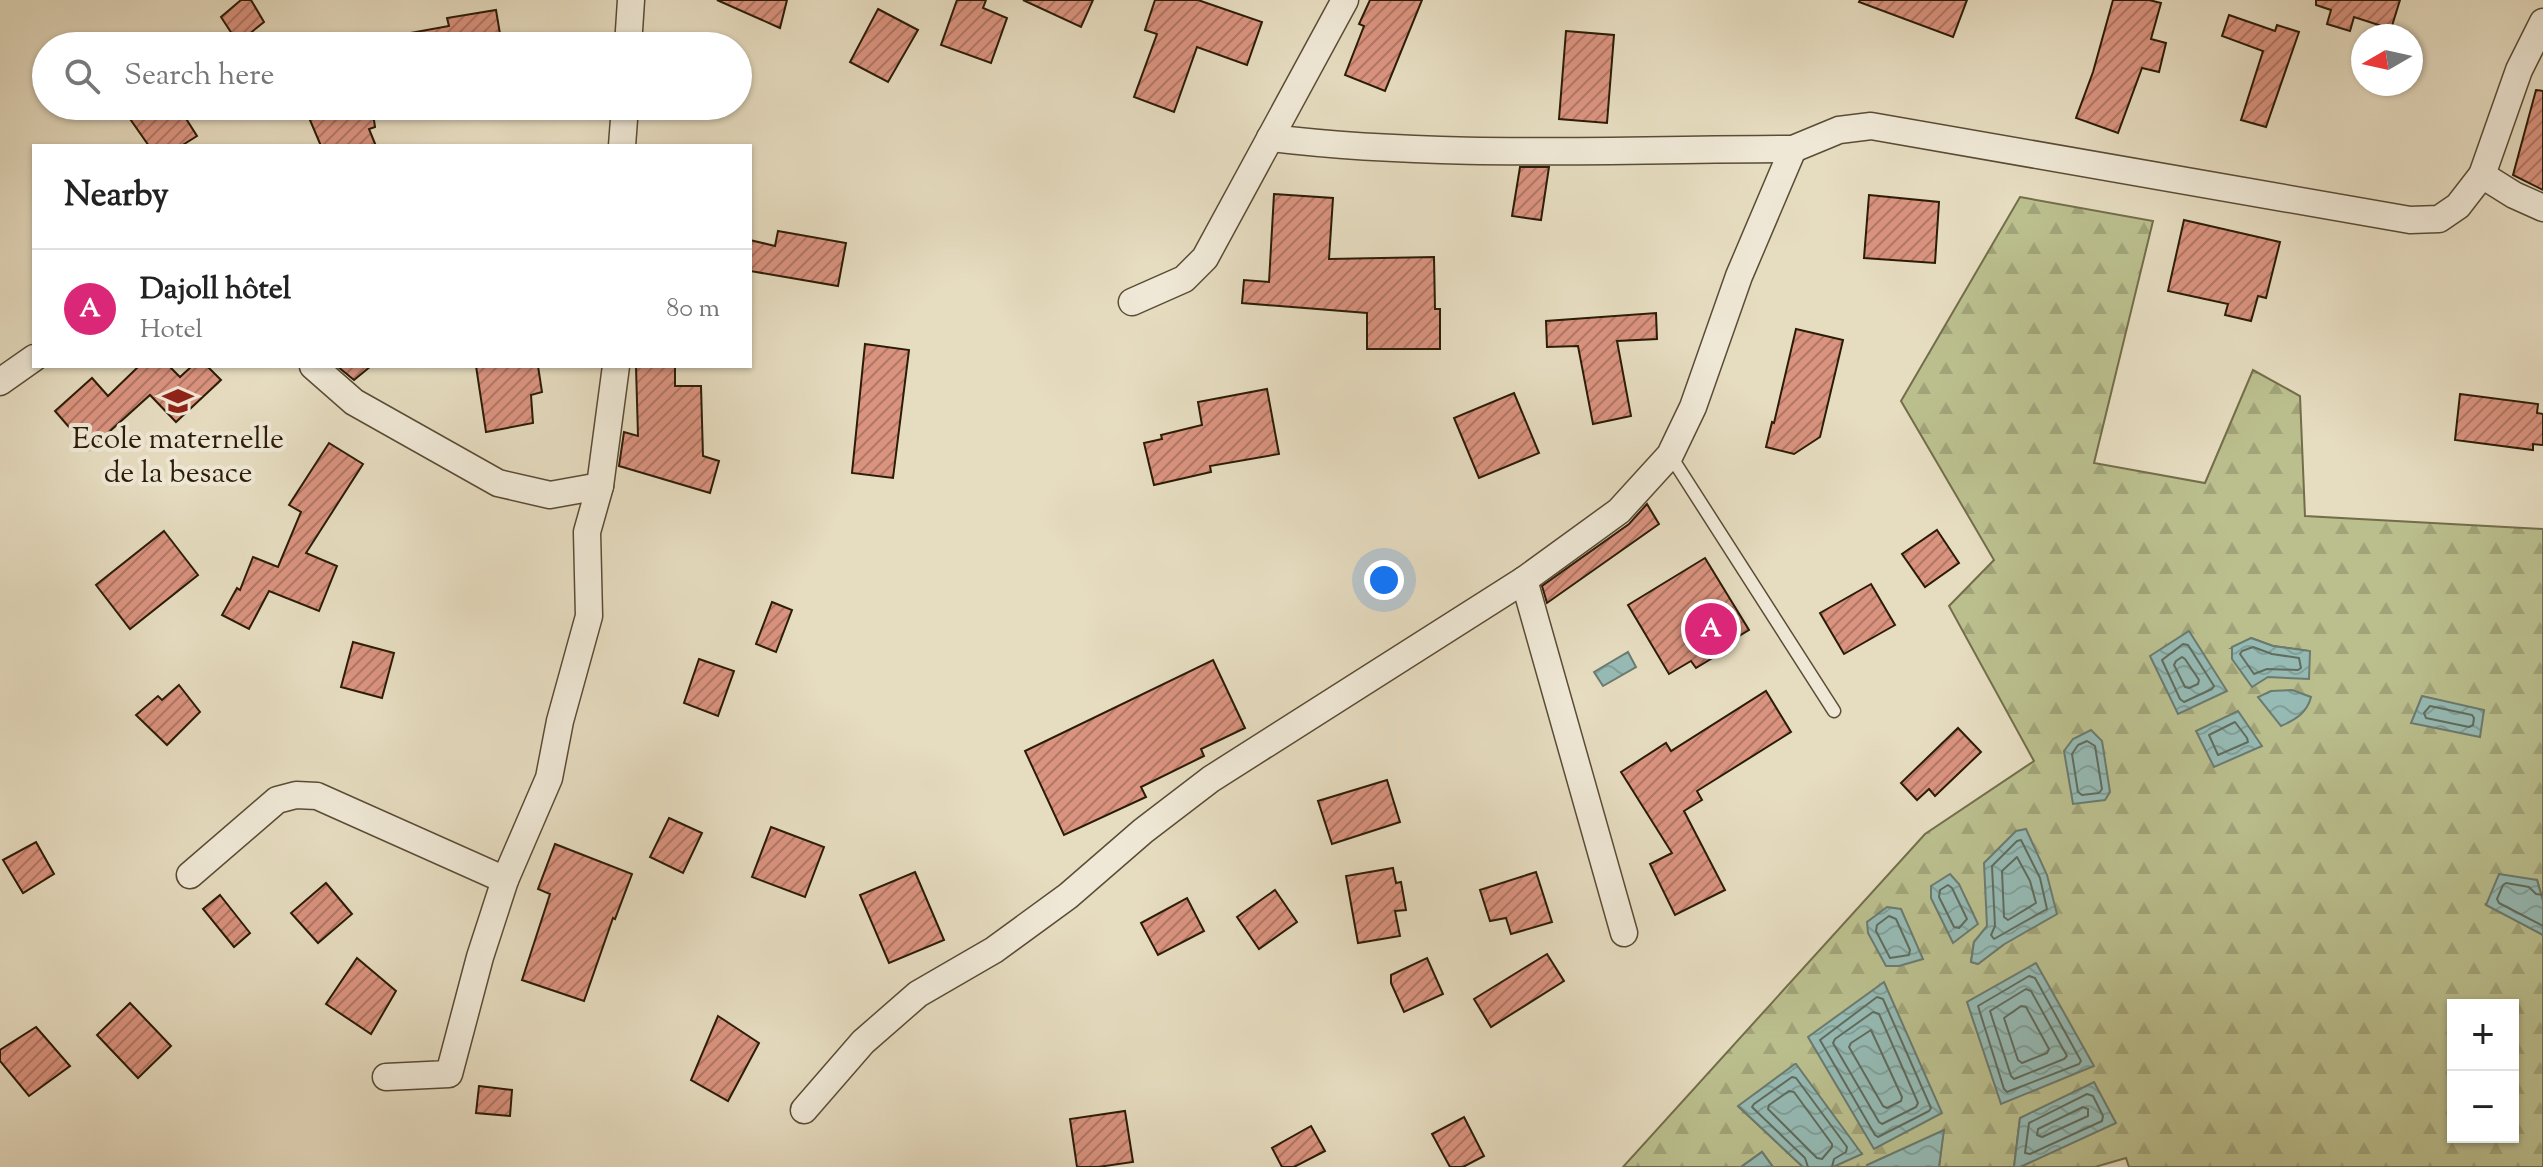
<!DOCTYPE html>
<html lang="en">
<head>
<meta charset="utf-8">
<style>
  :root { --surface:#fff; --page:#f2f2f2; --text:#222; --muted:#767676; --line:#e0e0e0; --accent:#db2777 }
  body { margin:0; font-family:"Sorts Mill Goudy",serif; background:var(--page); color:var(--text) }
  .controls { position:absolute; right:24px; bottom:24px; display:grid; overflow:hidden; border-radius:0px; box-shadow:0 2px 6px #0004 }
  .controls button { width:72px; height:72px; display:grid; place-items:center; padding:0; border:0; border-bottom:2px solid var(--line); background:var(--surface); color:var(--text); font:40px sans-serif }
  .compass { position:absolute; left:2351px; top:24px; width:72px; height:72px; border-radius:50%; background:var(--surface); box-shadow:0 2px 6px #0004; rotate:261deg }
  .you { position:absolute; left:1384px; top:580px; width:28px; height:28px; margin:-20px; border:6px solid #fff; border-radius:50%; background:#1a73e8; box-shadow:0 0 0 12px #1a73e833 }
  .badge { display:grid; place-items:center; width:52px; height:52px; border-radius:50%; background:var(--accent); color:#fff; font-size:26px; font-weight:700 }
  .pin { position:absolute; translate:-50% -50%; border:4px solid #fff; box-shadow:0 2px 8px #0006 }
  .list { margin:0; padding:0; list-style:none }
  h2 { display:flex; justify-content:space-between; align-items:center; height:104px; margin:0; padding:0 32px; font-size:34px }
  h2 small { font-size:26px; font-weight:400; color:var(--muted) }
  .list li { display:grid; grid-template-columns:52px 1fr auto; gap:24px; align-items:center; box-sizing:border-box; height:120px; padding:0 32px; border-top:2px solid var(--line) }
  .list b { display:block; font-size:30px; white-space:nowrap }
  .list p { margin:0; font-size:26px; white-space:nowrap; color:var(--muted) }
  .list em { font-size:26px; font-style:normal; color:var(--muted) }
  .icon { flex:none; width:44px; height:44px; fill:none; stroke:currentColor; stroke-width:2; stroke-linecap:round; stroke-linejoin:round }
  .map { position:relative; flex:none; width:2543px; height:1167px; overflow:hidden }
  .search { position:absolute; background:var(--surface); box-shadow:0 2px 6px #0004; left:32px; top:32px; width:720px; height:88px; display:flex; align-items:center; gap:20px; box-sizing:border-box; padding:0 28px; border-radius:44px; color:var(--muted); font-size:30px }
  .panel { position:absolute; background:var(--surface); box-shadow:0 2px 6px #0004; left:32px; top:144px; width:720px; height:224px; border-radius:0px }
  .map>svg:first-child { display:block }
  .forest { fill:url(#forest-firs); stroke:#736e4a; stroke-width:2; fill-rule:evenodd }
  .water { fill:url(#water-waves); stroke:#6b7b6f; stroke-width:2 }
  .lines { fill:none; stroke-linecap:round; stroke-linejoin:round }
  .shore { stroke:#606c5e; stroke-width:2 }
  .building { fill:url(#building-hatch); stroke:#2b1c07; stroke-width:2 }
  .lane-casing { stroke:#5a4c35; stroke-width:15 }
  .street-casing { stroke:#5a4c35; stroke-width:29 }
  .lane { stroke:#efe8d6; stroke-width:12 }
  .street { stroke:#efe8d6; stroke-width:26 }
  .labels { text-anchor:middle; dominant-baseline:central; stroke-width:8; stroke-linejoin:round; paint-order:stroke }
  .poi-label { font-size:30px; fill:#2b1c07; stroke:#efe8d6 }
</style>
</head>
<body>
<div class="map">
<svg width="2543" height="1167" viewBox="0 0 2543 1167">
  <defs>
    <pattern id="forest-firs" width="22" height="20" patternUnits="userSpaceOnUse" patternTransform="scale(2)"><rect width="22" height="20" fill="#bbbf8e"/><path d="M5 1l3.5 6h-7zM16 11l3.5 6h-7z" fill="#a1a479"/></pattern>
    <pattern id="water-waves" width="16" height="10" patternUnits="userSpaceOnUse" patternTransform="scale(2)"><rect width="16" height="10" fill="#96bbb5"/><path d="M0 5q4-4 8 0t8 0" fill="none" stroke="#81a09a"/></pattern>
    <pattern id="building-hatch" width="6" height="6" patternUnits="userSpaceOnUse" patternTransform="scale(2)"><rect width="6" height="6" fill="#da937f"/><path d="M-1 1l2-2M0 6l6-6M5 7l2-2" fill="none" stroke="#b17766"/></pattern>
  </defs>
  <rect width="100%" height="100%" fill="#e6dcc0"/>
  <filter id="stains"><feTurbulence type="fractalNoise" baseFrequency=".0025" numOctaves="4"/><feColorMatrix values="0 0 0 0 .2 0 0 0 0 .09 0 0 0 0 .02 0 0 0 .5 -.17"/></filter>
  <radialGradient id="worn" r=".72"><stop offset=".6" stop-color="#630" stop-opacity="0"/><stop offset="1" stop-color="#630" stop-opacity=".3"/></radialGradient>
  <!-- forest -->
  <path class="forest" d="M 2020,197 L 2153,221 L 2094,463 L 2205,483 L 2253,370 L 2300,396 L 2305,516 L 2543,529 L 2543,901 L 2537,880 L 2486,904 L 2543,935 L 2543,1167 L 2129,1167 L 2126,1158 L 2095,1167 L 2020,1167 L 2115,1123 L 2020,1118 L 2014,1167 L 1939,1167 L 1943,1131 L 1868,1165 L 1868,1167 L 1833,1167 L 1861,1153 L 1738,1106 L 1803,1167 L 1773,1167 L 1762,1152 L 1741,1167 L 1623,1167 L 1925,834 L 2034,761 L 1949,606 L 1994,560 L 1901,401 ZM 2251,638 L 2273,646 L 2309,651 L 2232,648 ZM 1987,927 L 2003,945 L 1978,964 L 1971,962 L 1974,942 ZM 2453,1005 L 2513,1005 L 2513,1137 L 2453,1137 Z"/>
  <!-- water -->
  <g class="water">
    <path d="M 2189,631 L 2227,691 L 2178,714 L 2150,656 Z"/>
    <path d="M 2251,638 L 2273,646 L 2310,651 L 2309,679 L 2268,677 L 2252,687 L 2232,659 L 2232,647 Z"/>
    <path d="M 1628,652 L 1636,667 L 1603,686 L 1594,672 Z"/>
    <path d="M 2292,690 L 2311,697 C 2307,713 2295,720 2281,726 L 2258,697 L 2271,691 Z"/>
    <path d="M 2422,696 L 2484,710 L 2480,737 L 2411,723 Z"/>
    <path d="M 2238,711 L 2262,746 L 2214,767 L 2196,731 Z"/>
    <path d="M 2091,730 L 2102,741 L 2110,792 L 2105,800 L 2073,804 L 2064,751 L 2073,739 Z"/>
    <path d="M 2026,829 L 2047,875 L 2057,914 L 2003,945 L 1978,964 L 1971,962 L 1974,942 L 1987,926 L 1984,863 L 2016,831 Z"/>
    <path d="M 1950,874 L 1959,884 L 1978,924 L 1953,943 L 1931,898 L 1931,886 Z"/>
    <path d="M 2499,874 L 2537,880 L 2543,901 L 2543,935 L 2486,905 Z"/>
    <path d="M 1887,907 L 1901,909 L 1923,959 L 1899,966 L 1886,966 L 1868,933 L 1867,922 Z"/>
    <path d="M 2036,963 L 2094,1066 L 2001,1104 L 1967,1002 Z"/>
    <path d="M 1884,982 L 1942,1113 L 1874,1149 L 1808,1037 Z"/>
    <path d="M 1795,1064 L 1796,1064 L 1862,1154 L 1833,1167 L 1803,1167 L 1738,1106 Z"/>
    <path d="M 2094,1082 L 2116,1123 L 2020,1167 L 2014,1167 L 2020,1118 Z"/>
    <path d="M 1944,1130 L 1939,1167 L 1868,1167 L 1867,1165 Z"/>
    <path d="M 1762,1152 L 1773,1167 L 1741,1167 Z"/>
  </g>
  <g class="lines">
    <!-- shore -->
    <g class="shore">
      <path d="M 2183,644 L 2188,645 L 2214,686 L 2212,689 L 2184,702 L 2180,699 L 2162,660 Z"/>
      <path d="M 2253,647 L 2272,654 L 2299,658 L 2301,668 L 2298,670 L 2267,669 L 2254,674 L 2240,654 L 2242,651 Z"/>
      <path d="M 2182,657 L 2185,659 L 2199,680 L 2198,684 L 2189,688 L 2185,687 L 2174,665 L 2176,661 Z"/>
      <path d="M 2430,706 L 2472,715 L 2474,718 L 2473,725 L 2469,727 L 2426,718 L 2424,713 Z"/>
      <path d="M 2235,722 L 2247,738 L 2248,742 L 2218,755 L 2209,735 Z"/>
      <path d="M 2087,741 L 2095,746 L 2102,789 L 2099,793 L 2082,795 L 2078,792 L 2072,754 L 2078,745 Z"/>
      <path d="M 2021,840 L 2040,878 L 2047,909 L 1994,939 L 1991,935 L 1995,926 L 1992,866 L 2017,841 Z"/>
      <path d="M 2017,857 L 2030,881 L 2036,903 L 2008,920 L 2004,917 L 2002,871 Z"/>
      <path d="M 1948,885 L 1952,888 L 1967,919 L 1959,928 L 1954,927 L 1939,897 L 1940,890 Z"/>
      <path d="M 2543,895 L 2536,894 L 2529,887 L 2506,883 L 2503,885 L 2497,899 L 2499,903 L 2543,926"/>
      <path d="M 1889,916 L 1896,919 L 1910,950 L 1909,955 L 1890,958 L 1876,931 L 1877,925 Z"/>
      <path d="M 2029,976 L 2035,978 L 2081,1061 L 2079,1064 L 2007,1092 L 2004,1089 L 1978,1006 Z"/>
      <path d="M 2026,989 L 2031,991 L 2067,1056 L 2064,1059 L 2014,1079 L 2011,1076 L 1990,1011 Z"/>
      <path d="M 1877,997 L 1883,999 L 1931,1108 L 1929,1111 L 1878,1137 L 1875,1135 L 1820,1040 Z"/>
      <path d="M 2021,1006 L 2026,1007 L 2049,1049 L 2047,1053 L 2022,1063 L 2018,1060 L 2004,1018 Z"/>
      <path d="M 1873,1012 L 1879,1014 L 1918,1103 L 1916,1107 L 1882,1124 L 1879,1122 L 1833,1043 L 1835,1039 Z"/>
      <path d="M 1871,1030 L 1902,1097 L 1901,1101 L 1887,1108 L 1883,1106 L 1849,1047 L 1851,1043 Z"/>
      <path d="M 1789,1091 L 1794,1092 L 1832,1144 L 1832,1147 L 1822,1159 L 1817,1158 L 1768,1109 L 1769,1105 Z"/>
      <path d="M 2087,1094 L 2093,1096 L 2103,1116 L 2102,1121 L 2030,1154 L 2025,1153 L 2029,1123 Z"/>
      <path d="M 2083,1107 L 2088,1109 L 2088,1116 L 2042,1137 L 2037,1135 L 2038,1129 Z"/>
      <path d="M 1808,1167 L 1805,1158 L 1752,1107 L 1754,1104 L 1792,1077 L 1796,1078 L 1847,1147 L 1846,1152 L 1834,1159 L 1832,1167"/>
    </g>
  </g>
  <!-- building -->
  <g class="building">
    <path d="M 241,0 L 251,0 L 264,22 L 238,43 L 221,17 Z"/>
    <path d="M 717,0 L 787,0 L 780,28 Z"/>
    <path d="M 957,0 L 986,0 L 983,8 L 1007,18 L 991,63 L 941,45 Z"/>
    <path d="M 1023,0 L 1093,0 L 1081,27 Z"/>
    <path d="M 1155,0 L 1198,0 L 1262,22 L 1247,65 L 1197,47 L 1174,112 L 1134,97 L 1157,34 L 1145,30 Z"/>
    <path d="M 1370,0 L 1422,0 L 1385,91 L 1345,75 L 1364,26 L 1359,24 Z"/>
    <path d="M 1860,0 L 1967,0 L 1953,37 L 1859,2 Z"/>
    <path d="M 2113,0 L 2149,0 L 2161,3 L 2151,39 L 2166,43 L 2159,72 L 2142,68 L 2118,133 L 2076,118 L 2093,72 Z"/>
    <path d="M 2316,0 L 2400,0 L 2391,29 L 2354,17 L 2350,31 L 2327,24 L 2331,10 L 2316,5 Z"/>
    <path d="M 878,9 L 918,30 L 888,82 L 850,62 Z"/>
    <path d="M 496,10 L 502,46 L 400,46 L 399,35 L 449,26 L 447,18 Z"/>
    <path d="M 2229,15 L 2275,31 L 2277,25 L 2299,32 L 2266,127 L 2241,120 L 2263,51 L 2222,36 Z"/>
    <path d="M 1566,31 L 1614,35 L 1607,123 L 1559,119 Z"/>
    <path d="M 2536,90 L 2543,91 L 2543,190 L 2513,175 Z"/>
    <path d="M 121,106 L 178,106 L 197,136 L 181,146 L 149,146 Z"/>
    <path d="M 304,106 L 372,106 L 375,127 L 369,129 L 376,146 L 321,146 Z"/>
    <path d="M 1520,167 L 1549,167 L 1541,220 L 1512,216 Z"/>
    <path d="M 1274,194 L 1333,198 L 1329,259 L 1434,257 L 1435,309 L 1440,309 L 1440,349 L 1367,349 L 1367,313 L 1242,303 L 1244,280 L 1269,282 Z"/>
    <path d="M 1869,195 L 1939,202 L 1935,263 L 1864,258 Z"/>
    <path d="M 2184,220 L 2280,242 L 2266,298 L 2258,296 L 2251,321 L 2225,315 L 2228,304 L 2168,291 Z"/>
    <path d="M 778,231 L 846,243 L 838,286 L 750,271 L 750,240 L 775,246 Z"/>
    <path d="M 1656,313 L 1657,339 L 1617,341 L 1631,416 L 1593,424 L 1578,346 L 1547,347 L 1546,321 Z"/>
    <path d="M 1796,329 L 1843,340 L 1820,437 L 1794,454 L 1766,447 L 1772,422 L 1774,423 Z"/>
    <path d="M 865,344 L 909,350 L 893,478 L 852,473 Z"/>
    <path d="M 139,366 L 169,366 L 180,377 L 192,366 L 207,366 L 221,380 L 176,422 L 150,395 L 89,450 L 55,411 L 92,378 L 108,396 Z"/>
    <path d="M 337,366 L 371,366 L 354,380 Z"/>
    <path d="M 476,366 L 538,366 L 542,392 L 531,395 L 533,423 L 486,432 Z"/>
    <path d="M 675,366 L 675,386 L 701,386 L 703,456 L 719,461 L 710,493 L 619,466 L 624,432 L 638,436 L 636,367 Z"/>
    <path d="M 1267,389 L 1279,454 L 1210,466 L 1211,472 L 1154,485 L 1144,443 L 1162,439 L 1161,435 L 1202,425 L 1198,402 Z"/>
    <path d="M 1514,393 L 1539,453 L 1479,478 L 1454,418 Z"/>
    <path d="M 2460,394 L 2538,404 L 2537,413 L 2543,414 L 2543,445 L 2533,444 L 2533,450 L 2455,440 Z"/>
    <path d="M 329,443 L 363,464 L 306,553 L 337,566 L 319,611 L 269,591 L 249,629 L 222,615 L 237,588 L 240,590 L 253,557 L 278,567 L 301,512 L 289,505 Z"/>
    <path d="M 1647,504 L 1659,524 L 1547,603 L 1542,586 L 1629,524 Z"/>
    <path d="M 1937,530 L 1959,563 L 1925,587 L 1902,554 Z"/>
    <path d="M 164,531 L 198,575 L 130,629 L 96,585 Z"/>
    <path d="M 1705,558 L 1749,630 L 1716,650 L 1719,654 L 1696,668 L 1691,661 L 1669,674 L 1628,605 Z"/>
    <path d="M 1871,584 L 1895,625 L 1844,654 L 1820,613 Z"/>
    <path d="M 772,602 L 792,610 L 776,652 L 756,644 Z"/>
    <path d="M 353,642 L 394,653 L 382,698 L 341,687 Z"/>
    <path d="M 699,659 L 734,671 L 718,716 L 684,703 Z"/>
    <path d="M 1213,660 L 1245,728 L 1201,749 L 1204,756 L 1141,787 L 1146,797 L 1064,835 L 1025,751 Z"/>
    <path d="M 179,685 L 200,712 L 167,745 L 136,715 L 158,696 L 162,700 Z"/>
    <path d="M 1766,691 L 1791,732 L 1697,791 L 1702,800 L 1684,811 L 1725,890 L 1675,915 L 1650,864 L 1672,853 L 1621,772 L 1666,743 L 1671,751 Z"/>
    <path d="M 1958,728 L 1981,752 L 1935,796 L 1929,789 L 1917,800 L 1901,783 Z"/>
    <path d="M 1387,780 L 1400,822 L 1332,844 L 1318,801 Z"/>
    <path d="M 669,818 L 702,833 L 683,873 L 650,857 Z"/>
    <path d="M 771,827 L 824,847 L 805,897 L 752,877 Z"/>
    <path d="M 36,842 L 54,874 L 23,893 L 3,860 Z"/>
    <path d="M 555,844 L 632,874 L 615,919 L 613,918 L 584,1001 L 522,980 L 550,894 L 538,889 Z"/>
    <path d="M 1393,868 L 1396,883 L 1401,882 L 1406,910 L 1395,911 L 1400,936 L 1358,943 L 1346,876 Z"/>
    <path d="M 915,872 L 944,940 L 889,963 L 860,895 Z"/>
    <path d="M 1536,872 L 1552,922 L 1511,934 L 1506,918 L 1490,921 L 1480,890 Z"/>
    <path d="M 326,883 L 352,914 L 318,943 L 291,913 Z"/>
    <path d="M 1275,890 L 1297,922 L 1259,949 L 1237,917 Z"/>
    <path d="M 220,895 L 250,933 L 234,947 L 203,909 Z"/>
    <path d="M 1187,898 L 1204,931 L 1158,955 L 1141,923 Z"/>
    <path d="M 1547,954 L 1564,981 L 1491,1027 L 1474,999 Z"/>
    <path d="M 357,958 L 396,991 L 371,1034 L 326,1004 Z"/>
    <path d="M 1427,958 L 1443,994 L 1404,1012 L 1391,983 L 1391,975 Z"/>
    <path d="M 130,1003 L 171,1046 L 138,1078 L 97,1035 Z"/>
    <path d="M 718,1016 L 759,1043 L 728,1101 L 691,1080 Z"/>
    <path d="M 36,1027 L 70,1066 L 29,1096 L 0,1061 L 0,1050 Z"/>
    <path d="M 479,1086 L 512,1090 L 510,1116 L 476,1113 Z"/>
    <path d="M 1125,1111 L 1133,1162 L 1098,1167 L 1077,1167 L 1070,1119 Z"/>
    <path d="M 1464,1117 L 1484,1156 L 1463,1167 L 1450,1167 L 1432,1134 Z"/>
    <path d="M 1311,1126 L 1325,1151 L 1294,1167 L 1282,1167 L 1272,1148 Z"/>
  </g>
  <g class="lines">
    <!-- lane casing -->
    <g class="lane-casing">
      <path id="lane" d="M 1670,455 L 1834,711"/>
    </g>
    <!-- street casing -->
    <g class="street-casing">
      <g id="street">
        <path d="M 628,46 L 631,0"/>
        <path d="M 1270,138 C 1444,159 1619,149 1793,149 L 1839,130 L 1871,126 L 2410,220 L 2439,219 L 2458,206 L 2482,175 L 2519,70 L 2543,22"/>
        <path d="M 622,146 L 625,106"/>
        <path d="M 2482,175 L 2514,195 L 2543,208"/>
        <path d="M 1132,302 L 1184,279 L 1205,258 L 1345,0"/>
        <path d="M 313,366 L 354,402 L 498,483 L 550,495 L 600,486 L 616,366"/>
        <path d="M 0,382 L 34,358"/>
        <path d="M 1524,580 L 1624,933"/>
        <path d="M 190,875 L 277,800 L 296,795 L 317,796 L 505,880"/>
        <path d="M 386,1077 L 449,1074 L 480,957 L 505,880 L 549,778 L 560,721 L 589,616 L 587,532 L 600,486"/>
        <path d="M 804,1110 L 863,1042 L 918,994 L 994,950 L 1068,896 L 1143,831 L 1211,779 L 1524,580 L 1619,511 L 1670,455 L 1693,407 L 1739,276 L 1793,149"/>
      </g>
    </g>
    <!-- lane -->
    <use href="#lane" class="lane"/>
    <!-- street -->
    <use href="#street" class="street"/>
  </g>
  <!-- icons -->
  <defs>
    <g id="school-bare" transform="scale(2.4)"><path d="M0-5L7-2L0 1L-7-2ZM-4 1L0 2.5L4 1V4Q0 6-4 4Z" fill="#8f2418" stroke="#efe8d6" stroke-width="2.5" paint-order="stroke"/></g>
  </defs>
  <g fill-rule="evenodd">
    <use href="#school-bare" x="178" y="401"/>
  </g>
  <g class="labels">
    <!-- poi labels -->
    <g class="poi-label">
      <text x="178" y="440">Ecole maternelle<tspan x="178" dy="34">de la besace</tspan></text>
    </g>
  </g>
  <rect width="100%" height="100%" filter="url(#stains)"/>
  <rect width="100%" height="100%" fill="url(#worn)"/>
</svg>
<div class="controls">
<button>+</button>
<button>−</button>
</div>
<svg class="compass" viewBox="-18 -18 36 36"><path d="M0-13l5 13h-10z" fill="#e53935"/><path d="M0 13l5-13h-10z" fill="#767676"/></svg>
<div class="you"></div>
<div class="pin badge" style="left:1711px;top:629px">A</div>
<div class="search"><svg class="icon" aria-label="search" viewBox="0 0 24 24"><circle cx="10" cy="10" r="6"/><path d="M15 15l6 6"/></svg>Search here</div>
<section class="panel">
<h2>Nearby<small></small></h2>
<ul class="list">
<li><span class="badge">A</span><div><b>Dajoll hôtel</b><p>Hotel</p></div><em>80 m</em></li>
</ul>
</section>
</div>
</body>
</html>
